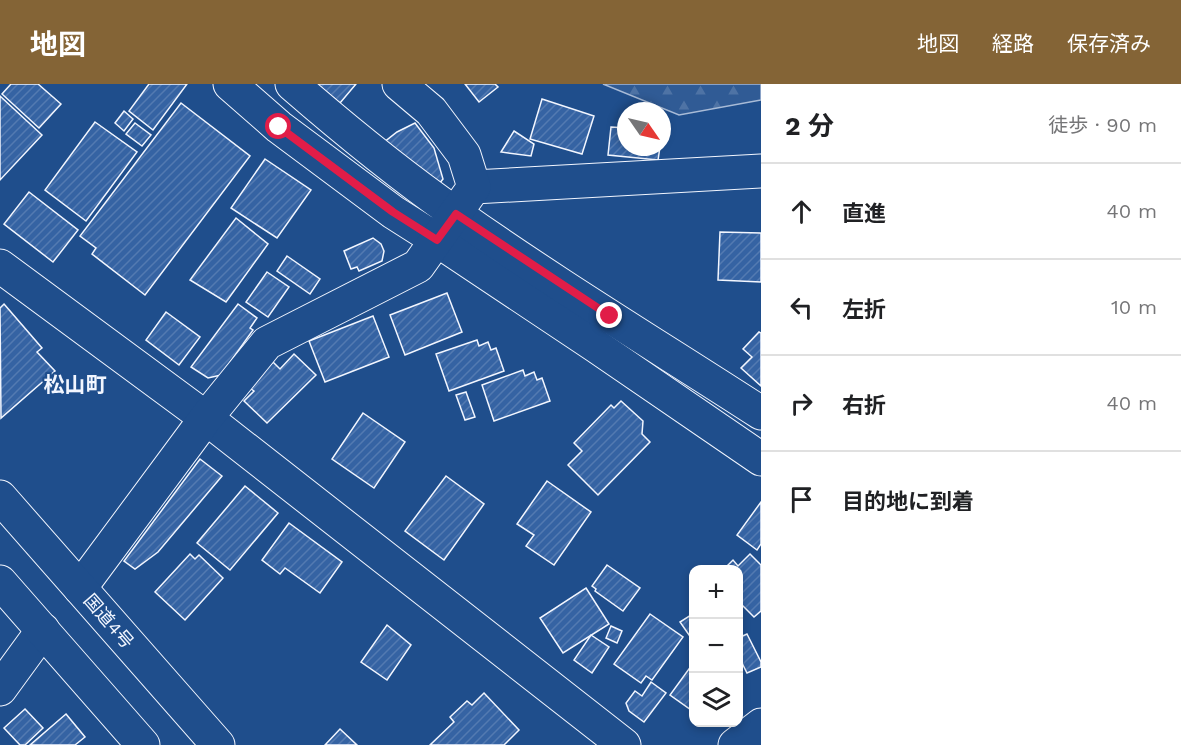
<!DOCTYPE html>
<html lang="ja">
<head>
<meta charset="utf-8">
<style>
  :root { --surface:#fff; --page:#f6f6f6; --text:#202124; --muted:#757577; --line:#e0e0e0; --accent:#846436 }
  body { margin:0; font-family:"Work Sans","Noto Sans JP",sans-serif; background:var(--page); color:var(--text) }
  .controls { position:absolute; right:18px; bottom:18px; display:grid; overflow:hidden; border-radius:12px; box-shadow:0 3px 9px #0003 }
  .controls button { width:54px; height:54px; display:grid; place-items:center; padding:0; border:0; border-bottom:2px solid var(--line); background:var(--surface); color:var(--text); font:30px sans-serif }
  .compass { position:absolute; left:617px; top:18px; width:54px; height:54px; border-radius:50%; background:var(--surface); box-shadow:0 3px 9px #0003; rotate:124deg }
  .stop { position:absolute; width:18px; height:18px; margin:-14px; border:4px solid #e11d48; border-radius:50%; background:#fff }
  .stop.end { background:#e11d48; border-color:#fff; box-shadow:0 2px 6px #0008 }
  .list { margin:0; padding:0; list-style:none }
  h2 { display:flex; justify-content:space-between; align-items:center; height:78px; margin:0; padding:0 24px; font-size:26px }
  h2 small { font-size:20px; font-weight:400; color:var(--muted) }
  .list li { display:grid; grid-template-columns:39px 1fr auto; gap:18px; align-items:center; box-sizing:border-box; height:96px; padding:0 24px; border-top:2px solid var(--line) }
  .list b { display:block; font-size:22px; white-space:nowrap }
  .list em { font-size:20px; font-style:normal; color:var(--muted) }
  .icon { flex:none; width:33px; height:33px; fill:none; stroke:currentColor; stroke-width:2; stroke-linecap:round; stroke-linejoin:round }
  .map { position:relative; flex:none; width:761px; height:661px; overflow:hidden }
  header { display:flex; align-items:center; gap:36px; box-sizing:border-box; height:84px; padding:0 30px; background:var(--accent); color:#fff }
  header strong { font-size:28px }
  nav { display:flex; gap:33px; margin-inline-start:auto; font-size:21px }
  main { display:flex }
  aside { flex:1; background:var(--surface) }
  .map>svg:first-child { display:block }
  .forest { fill:url(#forest-firs); stroke:#a8bbd7; stroke-width:1.5 }
  .building { fill:url(#building-hatch); stroke:#f2f6ff; stroke-width:1.5 }
  .lines { fill:none; stroke-linecap:round; stroke-linejoin:round }
  .minor-casing { stroke:#f2f6ff; stroke-width:35 }
  .highway-casing { stroke:#f2f6ff; stroke-width:35 }
  .minor { stroke:#1f4e8c; stroke-width:33 }
  .highway { stroke:#1f4e8c; stroke-width:33 }
  .route { stroke:#e11d48; stroke-width:8 }
  .labels { text-anchor:middle; dominant-baseline:central; stroke-width:4.5; stroke-linejoin:round; paint-order:stroke }
  .street-label { font-size:18px; fill:#f2f6ff; stroke:#1f4e8c }
  .quarter-label { font-size:21px; font-weight:bold; fill:#f2f6ff; stroke:#1f4e8c }
</style>
</head>
<body>
<header>
<strong>地図</strong>
<nav><a>地図</a><a>経路</a><a>保存済み</a></nav>
</header>
<main>
<div class="map">
<svg width="761" height="661" viewBox="0 0 761 661">
  <defs>
    <pattern id="forest-firs" width="22" height="20" patternUnits="userSpaceOnUse" patternTransform="scale(1.5)"><rect width="22" height="20" fill="#305b95"/><path d="M5 1l3.5 6h-7zM16 11l3.5 6h-7z" fill="#4e73a5"/></pattern>
    <pattern id="building-hatch" width="6" height="6" patternUnits="userSpaceOnUse" patternTransform="scale(1.5)"><rect width="6" height="6" fill="#3563a3"/><path d="M-1 1l2-2M0 6l6-6M5 7l2-2" fill="none" stroke="#537ab1"/></pattern>
  </defs>
  <rect width="100%" height="100%" fill="#1f4e8c"/>
  <!-- forest -->
  <path class="forest" d="M 603,0 L 761,0 L 761,16 L 679,31 Z"/>
  <!-- building -->
  <g class="building">
    <path d="M 11,0 L 38,0 L 61,20 L 39,44 L 2,10 Z"/>
    <path d="M 149,0 L 187,0 L 153,46 L 129,27 Z"/>
    <path d="M 317,0 L 356,0 L 340,19 Z"/>
    <path d="M 465,0 L 495,0 L 498,3 L 479,18 Z"/>
    <path d="M 0,12 L 42,51 L 0,96 Z"/>
    <path d="M 542,15 L 594,32 L 582,70 L 530,55 Z"/>
    <path d="M 181,19 L 250,72 L 145,211 L 92,170 L 96,164 L 80,152 Z"/>
    <path d="M 124,27 L 133,35 L 124,47 L 115,39 Z"/>
    <path d="M 95,38 L 137,68 L 86,137 L 45,106 Z"/>
    <path d="M 135,39 L 151,51 L 142,62 L 126,50 Z"/>
    <path d="M 415,39 L 434,64 L 443,95 L 439,100 L 383,59 L 397,48 Z"/>
    <path d="M 611,43 L 626,44 L 626,63 L 660,63 L 658,76 L 608,71 Z"/>
    <path d="M 514,47 L 534,60 L 531,72 L 501,68 Z"/>
    <path d="M 265,75 L 311,106 L 277,154 L 231,124 Z"/>
    <path d="M 29,108 L 78,146 L 53,178 L 4,140 Z"/>
    <path d="M 236,134 L 268,160 L 226,218 L 190,196 Z"/>
    <path d="M 720,148 L 761,149 L 761,198 L 718,196 Z"/>
    <path d="M 373,154 L 381,160 L 384,167 L 382,177 L 359,187 L 357,183 L 351,185 L 344,167 Z"/>
    <path d="M 287,172 L 320,195 L 310,210 L 277,187 Z"/>
    <path d="M 267,188 L 289,203 L 268,233 L 246,218 Z"/>
    <path d="M 447,209 L 462,248 L 405,271 L 390,231 Z"/>
    <path d="M 4,220 L 42,264 L 37,268 L 55,287 L 1,334 L 0,224 Z"/>
    <path d="M 238,220 L 257,234 L 250,244 L 253,246 L 221,291 L 208,294 L 191,283 Z"/>
    <path d="M 166,228 L 200,253 L 179,281 L 146,256 Z"/>
    <path d="M 373,232 L 389,273 L 325,298 L 309,257 Z"/>
    <path d="M 759,248 L 761,249 L 761,302 L 741,284 L 752,273 L 743,265 Z"/>
    <path d="M 477,256 L 479,262 L 488,258 L 491,266 L 496,264 L 504,287 L 449,307 L 436,270 Z"/>
    <path d="M 294,270 L 316,291 L 267,339 L 244,317 L 254,307 L 248,303 L 273,278 L 280,285 Z"/>
    <path d="M 523,286 L 525,292 L 534,288 L 537,296 L 542,294 L 550,317 L 494,337 L 482,301 Z"/>
    <path d="M 466,308 L 475,333 L 465,336 L 456,311 Z"/>
    <path d="M 621,317 L 643,337 L 642,350 L 650,358 L 598,411 L 568,381 L 582,367 L 574,359 L 611,321 L 614,324 Z"/>
    <path d="M 363,329 L 405,358 L 374,404 L 332,375 Z"/>
    <path d="M 200,375 L 222,392 L 158,468 L 135,485 L 124,477 Z"/>
    <path d="M 446,392 L 484,420 L 444,476 L 405,447 Z"/>
    <path d="M 547,397 L 591,428 L 554,481 L 526,462 L 534,451 L 517,440 Z"/>
    <path d="M 245,402 L 278,429 L 230,486 L 197,459 Z"/>
    <path d="M 761,418 L 761,460 L 757,466 L 737,451 Z"/>
    <path d="M 289,439 L 342,478 L 320,509 L 285,484 L 280,490 L 262,476 Z"/>
    <path d="M 190,470 L 195,475 L 199,471 L 223,494 L 185,536 L 155,508 Z"/>
    <path d="M 750,470 L 761,481 L 761,527 L 754,533 L 738,517 L 738,486 L 723,486 L 733,476 L 738,482 Z"/>
    <path d="M 607,481 L 640,504 L 623,527 L 595,507 L 596,505 L 592,502 Z"/>
    <path d="M 586,504 L 609,540 L 563,569 L 540,534 Z"/>
    <path d="M 694,529 L 694,558 L 680,538 Z"/>
    <path d="M 650,530 L 683,553 L 652,596 L 646,592 L 641,599 L 614,580 Z"/>
    <path d="M 387,541 L 411,561 L 387,596 L 361,578 Z"/>
    <path d="M 611,542 L 622,547 L 617,559 L 606,554 Z"/>
    <path d="M 747,550 L 761,578 L 761,583 L 747,589 L 738,571 L 738,554 Z"/>
    <path d="M 591,551 L 609,563 L 592,589 L 574,576 Z"/>
    <path d="M 694,578 L 694,628 L 670,611 Z"/>
    <path d="M 651,598 L 666,609 L 644,638 L 629,627 L 626,619 L 635,607 L 642,612 Z"/>
    <path d="M 484,609 L 519,646 L 504,661 L 430,661 L 454,638 L 450,633 L 467,617 L 472,621 Z"/>
    <path d="M 25,625 L 43,644 L 25,661 L 20,661 L 4,644 Z"/>
    <path d="M 66,630 L 85,653 L 75,661 L 30,661 Z"/>
    <path d="M 340,645 L 357,661 L 325,661 Z"/>
  </g>
  <g class="lines">
    <!-- minor casing -->
    <g class="minor-casing">
      <g id="minor">
        <path d="M 230,0 L 279,43 L 393,128 L 437,156 L 596,262 L 761,375"/>
        <path d="M 292,0 C 345,46 399,90 456,130 C 555,200 659,263 761,329"/>
        <path d="M 474,103 L 761,87"/>
        <path d="M 0,182 L 206,334 L 624,661"/>
        <path d="M 80,504 L 206,334 L 267,259 L 418,182 L 474,103 L 464,71 L 431,27 L 399,0"/>
        <path d="M 0,605 L 43,546"/>
        <path d="M 735,661 L 761,641"/>
      </g>
    </g>
    <!-- highway casing -->
    <g class="highway-casing">
      <g id="highway">
        <path d="M 0,413 L 218,661"/>
        <path d="M 0,498 L 143,661"/>
      </g>
    </g>
    <!-- minor -->
    <use href="#minor" class="minor"/>
    <!-- highway -->
    <use href="#highway" class="highway"/>
  </g>
  <g class="lines">
    <!-- route -->
    <path class="route" d="M 279,43 L 393,128 L 437,156 L 456,130 L 610,232"/>
  </g>
  <g class="labels">
    <!-- street labels -->
    <g class="street-label">
      <text transform="translate(109 537) rotate(49)">国道4号</text>
    </g>
    <!-- quarter labels -->
    <g class="quarter-label">
      <text x="75" y="300">松山町</text>
    </g>
  </g>
</svg>
<div class="controls">
<button>+</button>
<button>−</button>
<button><svg class="icon" aria-label="layers" viewBox="0 0 24 24"><path d="M12 4l9 5-9 5-9-5zM3 14l9 5 9-5"/></svg></button>
</div>
<svg class="compass" viewBox="-18 -18 36 36"><path d="M0-13l5 13h-10z" fill="#e53935"/><path d="M0 13l5-13h-10z" fill="#757577"/></svg>
<div class="stop" style="left:279px;top:43px"></div>
<div class="stop end" style="left:610px;top:232px"></div>
</div>
<aside>
<h2>2 分<small>徒歩 · 90 m</small></h2>
<ul class="list">
<li><svg class="icon" aria-label="ahead" viewBox="0 0 24 24"><path d="M12 20V5M6 11l6-6 6 6"/></svg><div><b>直進</b></div><em>40 m</em></li>
<li><svg class="icon" aria-label="left" viewBox="0 0 24 24"><path d="M17 20v-9H6M10 6l-5 5 5 5"/></svg><div><b>左折</b></div><em>10 m</em></li>
<li><svg class="icon" aria-label="right" viewBox="0 0 24 24"><path d="M7 20v-9h11M14 6l5 5-5 5"/></svg><div><b>右折</b></div><em>40 m</em></li>
<li><svg class="icon" aria-label="arrive" viewBox="0 0 24 24"><path d="M6 21V4h12l-3 4 3 4H6"/></svg><div><b>目的地に到着</b></div></li>
</ul>
</aside>
</main>
</body>
</html>
